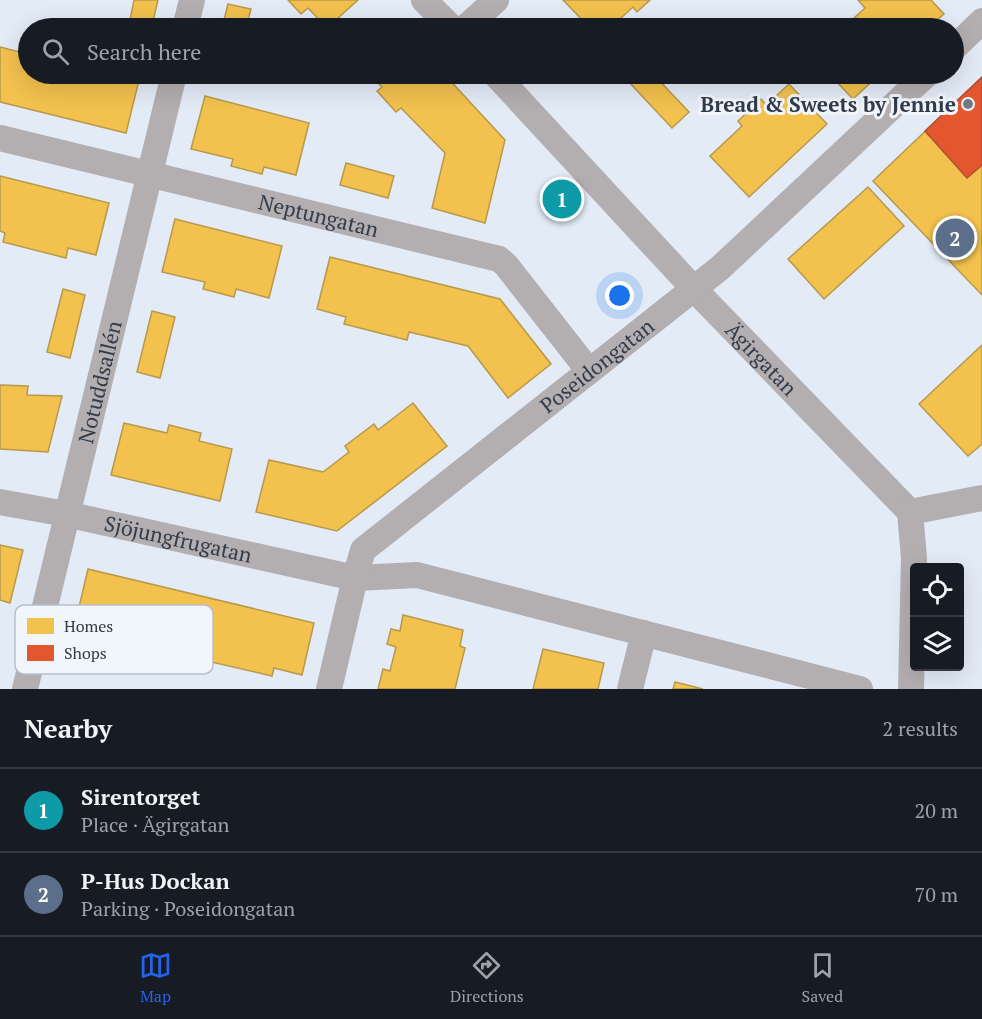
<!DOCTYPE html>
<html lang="en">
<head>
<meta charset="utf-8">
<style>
  :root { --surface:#171b24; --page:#242831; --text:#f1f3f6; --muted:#9ea1a6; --line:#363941; --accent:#2563eb }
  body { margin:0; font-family:"PT Serif",serif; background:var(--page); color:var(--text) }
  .controls { position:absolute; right:18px; bottom:18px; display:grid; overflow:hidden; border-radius:6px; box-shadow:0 6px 24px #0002 }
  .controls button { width:54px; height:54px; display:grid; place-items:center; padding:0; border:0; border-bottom:2px solid var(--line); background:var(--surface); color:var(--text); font:30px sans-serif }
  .you { position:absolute; left:620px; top:296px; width:21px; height:21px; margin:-15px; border:4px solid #fff; border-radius:50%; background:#1a73e8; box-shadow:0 0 0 9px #1a73e833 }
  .badge { display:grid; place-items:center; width:39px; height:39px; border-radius:50%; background:var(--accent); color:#fff; font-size:20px; font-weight:700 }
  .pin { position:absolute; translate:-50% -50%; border:3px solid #fff; box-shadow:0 2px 6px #0006 }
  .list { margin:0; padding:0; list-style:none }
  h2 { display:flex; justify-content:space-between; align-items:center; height:78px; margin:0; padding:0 24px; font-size:26px }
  h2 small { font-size:20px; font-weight:400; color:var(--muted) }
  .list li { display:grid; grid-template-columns:39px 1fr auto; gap:18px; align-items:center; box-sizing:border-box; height:84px; padding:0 24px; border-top:2px solid var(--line) }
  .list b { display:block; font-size:22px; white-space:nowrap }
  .list p { margin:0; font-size:20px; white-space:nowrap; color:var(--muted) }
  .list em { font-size:20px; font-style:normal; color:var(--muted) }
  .icon { flex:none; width:33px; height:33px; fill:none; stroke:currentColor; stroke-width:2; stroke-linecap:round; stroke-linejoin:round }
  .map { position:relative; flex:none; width:982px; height:689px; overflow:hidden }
  .search { position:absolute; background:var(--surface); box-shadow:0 6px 24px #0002; left:18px; right:18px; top:18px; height:66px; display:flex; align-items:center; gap:15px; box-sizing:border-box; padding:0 21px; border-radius:33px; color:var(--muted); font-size:22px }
  .sheet { height:246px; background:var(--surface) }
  nav { display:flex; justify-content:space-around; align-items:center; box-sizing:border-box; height:84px; border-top:2px solid var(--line); background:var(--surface); font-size:16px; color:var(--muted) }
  nav a { display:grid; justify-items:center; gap:3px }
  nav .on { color:var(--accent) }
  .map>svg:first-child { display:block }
  .homes { fill:#f2c14e; stroke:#b8994c; stroke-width:1.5 }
  .shops { fill:#e4572e; stroke:#af4f36; stroke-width:1.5 }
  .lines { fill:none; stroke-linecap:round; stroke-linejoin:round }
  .street { stroke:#b3aeb0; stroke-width:26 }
  .poi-dot { fill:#707986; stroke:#f1f6fd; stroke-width:2 }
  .labels { text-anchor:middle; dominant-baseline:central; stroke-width:6; stroke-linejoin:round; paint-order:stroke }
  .poi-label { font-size:21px; font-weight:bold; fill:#323b49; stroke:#f1f6fd; text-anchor:end }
  .street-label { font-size:21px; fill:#323b49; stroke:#f1f6fd }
  .key { fill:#f1f6fd; stroke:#b8bec7; stroke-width:1.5 }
  .key-label { font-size:16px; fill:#323b49 }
</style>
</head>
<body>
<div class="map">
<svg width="982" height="689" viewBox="0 0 982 689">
  <rect width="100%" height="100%" fill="#e3ebf7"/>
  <!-- homes -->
  <g class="homes">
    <path d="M 134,0 L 158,0 L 152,25 L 130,20 Z"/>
    <path d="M 288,0 L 358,0 L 327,28 L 308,8 L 301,14 Z"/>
    <path d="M 563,0 L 650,0 L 637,12 L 633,7 L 610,28 L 590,28 Z"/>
    <path d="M 858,0 L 931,0 L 944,14 L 928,28 L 843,28 L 865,8 Z"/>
    <path d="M 228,4 L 251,9 L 246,28 L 222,28 Z"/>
    <path d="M 394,19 L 403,28 L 384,28 Z"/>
    <path d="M 0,47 L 28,54 L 28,74 L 111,74 L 139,80 L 126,133 L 0,102 Z"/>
    <path d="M 369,74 L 444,74 L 505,140 L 485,223 L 432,208 L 445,153 L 401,108 L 396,112 L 377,91 L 382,87 Z"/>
    <path d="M 634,74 L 653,74 L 689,112 L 672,128 L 627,80 Z"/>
    <path d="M 829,74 L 880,74 L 853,99 Z"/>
    <path d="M 982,77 L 982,295 L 873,181 Z"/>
    <path d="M 789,84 L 827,124 L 749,197 L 710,156 L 742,126 L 738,121 L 761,99 L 766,105 Z"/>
    <path d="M 205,96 L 309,123 L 296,175 L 264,167 L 262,174 L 231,166 L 233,159 L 191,149 Z"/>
    <path d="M 346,163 L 394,176 L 388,198 L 340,185 Z"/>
    <path d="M 0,176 L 109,203 L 96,255 L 68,248 L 66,258 L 3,242 L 5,233 L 0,231 Z"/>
    <path d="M 868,187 L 904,226 L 824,299 L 788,259 Z"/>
    <path d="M 175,219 L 282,246 L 269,298 L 236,289 L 234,297 L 203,289 L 205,282 L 162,272 Z"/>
    <path d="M 330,257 L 500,299 L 551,364 L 508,398 L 468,346 L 409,332 L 407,340 L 344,324 L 346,317 L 317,309 Z"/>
    <path d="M 63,289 L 85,295 L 70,358 L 47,352 Z"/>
    <path d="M 152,311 L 175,317 L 160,378 L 137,372 Z"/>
    <path d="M 982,345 L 982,444 L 968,456 L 919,404 Z"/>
    <path d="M 0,385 L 28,386 L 27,395 L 62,396 L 48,452 L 0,449 Z"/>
    <path d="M 413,403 L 447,446 L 337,531 L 256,512 L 269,460 L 323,472 L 349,452 L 345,446 L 374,424 L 378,430 Z"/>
    <path d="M 124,423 L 167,433 L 169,425 L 201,433 L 199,441 L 232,449 L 220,501 L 111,475 Z"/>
    <path d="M 0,545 L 23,550 L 10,603 L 0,600 Z"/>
    <path d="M 88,569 L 314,623 L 302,675 L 274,668 L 272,676 L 207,661 L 209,652 L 150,638 L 148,645 L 117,637 L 119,631 L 76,620 Z"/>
    <path d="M 403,615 L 463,630 L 460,646 L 465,648 L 455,689 L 378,689 L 383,669 L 390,671 L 396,647 L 387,644 L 391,629 L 400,631 Z"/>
    <path d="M 543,649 L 604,663 L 598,689 L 533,689 Z"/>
    <path d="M 675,682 L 703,689 L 673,689 Z"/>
  </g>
  <!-- shops -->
  <path class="shops" d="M 982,77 L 982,165 L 967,178 L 925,131 Z"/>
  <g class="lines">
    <!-- street -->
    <g class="street">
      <path d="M 424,0 L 452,28"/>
      <path d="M 185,28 L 192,0"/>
      <path d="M 465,28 L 496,0"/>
      <path d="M 954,48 L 982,21"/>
      <path id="s1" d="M 495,74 L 694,289 L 910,512 L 914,558 L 911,689"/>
      <path id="s2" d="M 0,138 L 499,259 L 506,265 L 589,371"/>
      <path id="s3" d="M 0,502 L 66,514 L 355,578 L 417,575 L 860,689"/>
      <path d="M 910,512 L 982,498"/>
      <path id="s4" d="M 25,689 L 174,74"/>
      <path id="s5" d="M 329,689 L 355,578 L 363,550 L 720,268 L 927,74"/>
      <path d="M 630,689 L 644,633"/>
    </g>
  </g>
  <!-- markers -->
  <circle class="poi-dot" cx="968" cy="104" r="6"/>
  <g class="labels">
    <!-- poi labels -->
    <g class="poi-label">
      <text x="956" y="104">Bread &amp; Sweets by Jennie</text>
    </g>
    <!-- street labels -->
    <g class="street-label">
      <text stroke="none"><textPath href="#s2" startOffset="328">Neptungatan</textPath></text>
      <text stroke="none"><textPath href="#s1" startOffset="390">Ägirgatan</textPath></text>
      <text stroke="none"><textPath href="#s5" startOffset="441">Poseidongatan</textPath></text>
      <text stroke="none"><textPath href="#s4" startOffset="316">Notuddsallén</textPath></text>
      <text stroke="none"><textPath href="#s3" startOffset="182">Sjöjungfrugatan</textPath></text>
    </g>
  </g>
  <!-- legend -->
  <rect x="15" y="605" width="198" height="69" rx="9" class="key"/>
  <rect x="27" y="618" width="27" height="16" fill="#f2c14e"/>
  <rect x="27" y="645" width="27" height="16" fill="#e4572e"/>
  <g class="key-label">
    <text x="64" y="632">Homes</text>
    <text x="64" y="659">Shops</text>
  </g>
</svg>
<div class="controls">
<button><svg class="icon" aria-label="locate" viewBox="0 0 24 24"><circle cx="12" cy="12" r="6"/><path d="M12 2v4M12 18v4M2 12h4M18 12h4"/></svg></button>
<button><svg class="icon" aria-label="layers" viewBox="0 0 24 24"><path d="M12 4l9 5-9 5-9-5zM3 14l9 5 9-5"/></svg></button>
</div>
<div class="you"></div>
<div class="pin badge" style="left:562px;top:199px;background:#0f9aa8">1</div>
<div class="pin badge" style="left:955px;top:238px;background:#5c6f8a">2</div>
<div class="search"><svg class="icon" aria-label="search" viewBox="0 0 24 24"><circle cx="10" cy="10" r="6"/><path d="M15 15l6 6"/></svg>Search here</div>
</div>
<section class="sheet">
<h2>Nearby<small>2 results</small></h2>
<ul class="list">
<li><span class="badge" style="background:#0f9aa8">1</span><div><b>Sirentorget</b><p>Place · Ägirgatan</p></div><em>20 m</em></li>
<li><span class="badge" style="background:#5c6f8a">2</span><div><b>P-Hus Dockan</b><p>Parking · Poseidongatan</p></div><em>70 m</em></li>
</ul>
</section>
<nav>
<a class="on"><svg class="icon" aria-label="map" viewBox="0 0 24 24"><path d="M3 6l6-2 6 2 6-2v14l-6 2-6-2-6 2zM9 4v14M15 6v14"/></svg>Map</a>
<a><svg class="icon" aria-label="directions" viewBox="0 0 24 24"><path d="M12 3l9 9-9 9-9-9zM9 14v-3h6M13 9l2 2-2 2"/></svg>Directions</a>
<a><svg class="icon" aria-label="saved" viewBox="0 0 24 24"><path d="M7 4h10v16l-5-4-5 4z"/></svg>Saved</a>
</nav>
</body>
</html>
